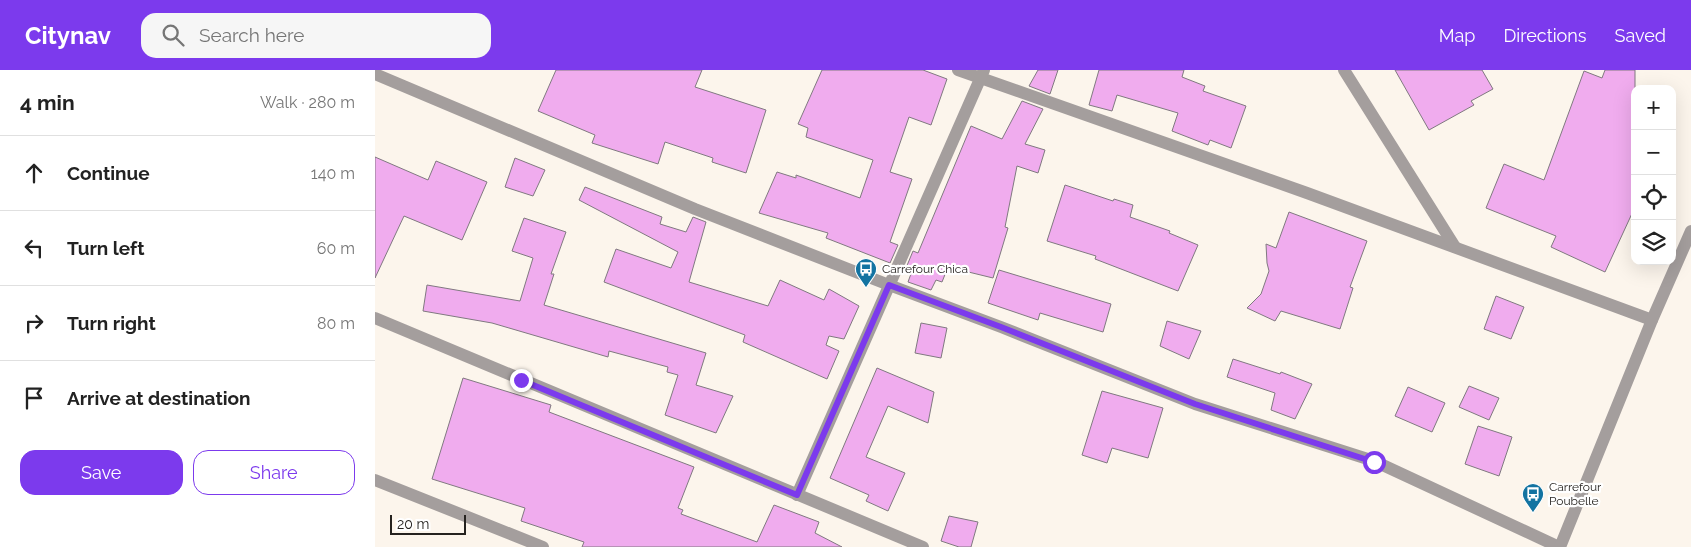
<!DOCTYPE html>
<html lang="en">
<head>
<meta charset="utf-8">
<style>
  :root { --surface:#fff; --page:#f6f6f6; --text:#222; --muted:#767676; --line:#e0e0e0; --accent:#7c3aed }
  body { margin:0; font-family:Raleway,sans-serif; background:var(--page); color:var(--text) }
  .controls { position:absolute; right:15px; top:15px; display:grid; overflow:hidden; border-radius:10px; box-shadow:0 5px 20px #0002 }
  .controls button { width:45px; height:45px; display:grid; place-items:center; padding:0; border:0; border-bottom:1px solid var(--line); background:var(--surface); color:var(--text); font:25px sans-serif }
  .scale { position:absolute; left:15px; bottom:12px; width:76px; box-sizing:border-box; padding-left:5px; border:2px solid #25221f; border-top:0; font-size:14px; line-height:18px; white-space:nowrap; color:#25221f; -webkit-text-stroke:4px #fff; paint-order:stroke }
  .stop { position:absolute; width:15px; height:15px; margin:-11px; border:4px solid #7c3aed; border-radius:50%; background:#fff }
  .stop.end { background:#7c3aed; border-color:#fff; box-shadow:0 1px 5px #0008 }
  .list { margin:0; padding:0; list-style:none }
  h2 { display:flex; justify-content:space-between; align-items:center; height:65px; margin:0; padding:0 20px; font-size:21px }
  h2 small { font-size:16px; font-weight:400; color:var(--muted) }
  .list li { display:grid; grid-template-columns:32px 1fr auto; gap:15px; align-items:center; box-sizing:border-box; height:75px; padding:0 20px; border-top:1px solid var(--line) }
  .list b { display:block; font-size:19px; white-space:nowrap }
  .list em { font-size:16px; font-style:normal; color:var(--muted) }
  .actions { display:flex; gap:10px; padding:15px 20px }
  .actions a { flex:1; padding:11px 0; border:1px solid var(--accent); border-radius:15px; text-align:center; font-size:18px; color:var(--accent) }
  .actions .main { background:var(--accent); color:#fff }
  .icon { flex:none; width:28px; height:28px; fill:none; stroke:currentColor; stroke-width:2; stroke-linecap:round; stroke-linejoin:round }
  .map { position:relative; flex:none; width:1316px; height:477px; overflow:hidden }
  header { display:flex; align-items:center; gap:30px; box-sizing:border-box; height:70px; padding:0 25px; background:var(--accent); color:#fff }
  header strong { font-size:24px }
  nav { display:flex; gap:28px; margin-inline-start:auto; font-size:18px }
  .search { width:350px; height:45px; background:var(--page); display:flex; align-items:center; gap:12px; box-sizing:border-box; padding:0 18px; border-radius:15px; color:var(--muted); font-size:19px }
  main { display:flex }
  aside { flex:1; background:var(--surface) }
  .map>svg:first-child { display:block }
  .building { fill:#f0acee; stroke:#807980 }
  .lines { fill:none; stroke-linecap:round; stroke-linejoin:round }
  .street { stroke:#a49e9d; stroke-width:12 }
  .route { stroke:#7c3aed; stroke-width:6 }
  .labels { text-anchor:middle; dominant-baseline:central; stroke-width:4.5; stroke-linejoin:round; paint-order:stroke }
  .poi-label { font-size:12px; fill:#25221f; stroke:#fff; text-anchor:start }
</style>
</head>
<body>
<header>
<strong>Citynav</strong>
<div class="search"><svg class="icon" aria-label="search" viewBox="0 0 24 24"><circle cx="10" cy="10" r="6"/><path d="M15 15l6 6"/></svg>Search here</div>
<nav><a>Map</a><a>Directions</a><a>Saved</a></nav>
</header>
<main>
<aside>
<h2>4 min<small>Walk · 280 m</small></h2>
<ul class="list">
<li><svg class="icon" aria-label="ahead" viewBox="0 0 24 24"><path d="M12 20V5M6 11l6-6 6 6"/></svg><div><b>Continue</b></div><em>140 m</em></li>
<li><svg class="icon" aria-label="left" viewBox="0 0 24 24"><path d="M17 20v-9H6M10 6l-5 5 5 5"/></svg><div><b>Turn left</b></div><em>60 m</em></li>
<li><svg class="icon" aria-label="right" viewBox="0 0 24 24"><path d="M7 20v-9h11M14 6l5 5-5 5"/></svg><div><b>Turn right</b></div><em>80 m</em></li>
<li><svg class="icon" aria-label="arrive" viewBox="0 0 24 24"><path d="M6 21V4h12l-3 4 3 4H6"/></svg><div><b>Arrive at destination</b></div></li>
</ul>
<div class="actions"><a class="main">Save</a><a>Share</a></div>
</aside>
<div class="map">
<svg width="1316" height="477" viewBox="0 0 1316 477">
  <rect width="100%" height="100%" fill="#fcf5ec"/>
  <!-- building -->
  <g class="building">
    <path d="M 181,0 L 327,0 L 320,17 L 391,40 L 371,103 L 337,92 L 338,88 L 290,72 L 283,94 L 217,73 L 220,65 L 163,41 Z"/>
    <path d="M 447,0 L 548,0 L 572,9 L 556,55 L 534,47 L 515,102 L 537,109 L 515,172 L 523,175 L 515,193 L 451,168 L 453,163 L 384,143 L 402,102 L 421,108 L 421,105 L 485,128 L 498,90 L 431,67 L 433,58 L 423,54 Z"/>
    <path d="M 663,0 L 683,0 L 675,24 L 654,16 Z"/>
    <path d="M 724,0 L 809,0 L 807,7 L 830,16 L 828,21 L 871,36 L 856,78 L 835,70 L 833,75 L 797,61 L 803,43 L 742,25 L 737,41 L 714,35 Z"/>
    <path d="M 1020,0 L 1107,0 L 1118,19 L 1096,31 L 1099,35 L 1054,60 Z"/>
    <path d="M 1230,0 L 1260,0 L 1260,137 L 1230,202 L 1176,177 L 1181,166 L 1111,138 L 1129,94 L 1169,110 L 1209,1 L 1227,8 Z"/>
    <path d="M 647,31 L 668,39 L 650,74 L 670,80 L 663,103 L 642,96 L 630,157 L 633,158 L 618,208 L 573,197 L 567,212 L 561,210 L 556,220 L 533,212 L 537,201 L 531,198 L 538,181 L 543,183 L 596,56 L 627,69 Z"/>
    <path d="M 0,87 L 53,110 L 61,91 L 112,112 L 87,170 L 29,146 L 0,208 Z"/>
    <path d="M 140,88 L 170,100 L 158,126 L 130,117 Z"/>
    <path d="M 690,115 L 738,131 L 739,129 L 758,135 L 755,147 L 795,161 L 794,163 L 823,175 L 803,221 L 720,189 L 721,186 L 672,171 Z"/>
    <path d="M 210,117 L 287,147 L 285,154 L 311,162 L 318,147 L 331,152 L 314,212 L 393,236 L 405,210 L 449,230 L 454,219 L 484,236 L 469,269 L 454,266 L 451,275 L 464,281 L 452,309 L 368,272 L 370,265 L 229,212 L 241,179 L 296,198 L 303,182 L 204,130 Z"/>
    <path d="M 914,142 L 992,171 L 975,217 L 978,218 L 965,259 L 906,241 L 900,251 L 872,238 L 886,224 L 894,201 L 892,193 L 891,174 L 901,178 Z"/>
    <path d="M 149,148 L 191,162 L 176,204 L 179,204 L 169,235 L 331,283 L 321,315 L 358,326 L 341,363 L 290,345 L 303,305 L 292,302 L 293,297 L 234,281 L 233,287 L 117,253 L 48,241 L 52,215 L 145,231 L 158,188 L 137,181 Z"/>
    <path d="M 624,200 L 736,234 L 728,262 L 665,243 L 663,250 L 613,233 Z"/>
    <path d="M 1121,226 L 1149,237 L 1136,269 L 1109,259 Z"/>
    <path d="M 792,251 L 826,261 L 814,289 L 785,276 Z"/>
    <path d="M 546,253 L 572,258 L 566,288 L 540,283 Z"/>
    <path d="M 858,289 L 905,304 L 906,302 L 937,314 L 920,349 L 896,340 L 900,323 L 852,307 Z"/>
    <path d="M 502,298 L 559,322 L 553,353 L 513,336 L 491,387 L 530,403 L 513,441 L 491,431 L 494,425 L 455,408 Z"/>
    <path d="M 88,308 L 176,335 L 174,342 L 319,397 L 303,438 L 308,440 L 306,444 L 382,472 L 399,435 L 444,452 L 440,463 L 467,477 L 207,477 L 209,472 L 146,451 L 150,438 L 57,409 Z"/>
    <path d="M 1094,316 L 1124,328 L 1114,350 L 1084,337 Z"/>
    <path d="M 1033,317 L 1070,333 L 1057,362 L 1020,346 Z"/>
    <path d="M 727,321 L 788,338 L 773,388 L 737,378 L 732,393 L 707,385 Z"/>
    <path d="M 1103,356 L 1137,367 L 1124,406 L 1090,394 Z"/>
    <path d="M 574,446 L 603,452 L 596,477 L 584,477 L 566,471 Z"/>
  </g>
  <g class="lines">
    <!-- street -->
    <g class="street">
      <path d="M 583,0 L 932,123 L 1277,250"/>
      <path d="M 969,0 L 1080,177"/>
      <path d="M 0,4 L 320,139 L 514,215 L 626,257 L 820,334 L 999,391 L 1184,477"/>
      <path d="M 0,248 L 548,477"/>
      <path d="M 0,410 L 168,477"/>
      <path d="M 422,425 L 609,0"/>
      <path d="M 1185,477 L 1277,250 L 1316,161"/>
    </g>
  </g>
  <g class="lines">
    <!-- route -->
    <path class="route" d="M 146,310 L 422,425 L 514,215 L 626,257 L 820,334 L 999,392"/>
  </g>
  <!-- icons -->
  <defs>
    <g id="bus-pin" transform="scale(1.125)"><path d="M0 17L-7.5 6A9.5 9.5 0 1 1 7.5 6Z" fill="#1373a1" stroke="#fff"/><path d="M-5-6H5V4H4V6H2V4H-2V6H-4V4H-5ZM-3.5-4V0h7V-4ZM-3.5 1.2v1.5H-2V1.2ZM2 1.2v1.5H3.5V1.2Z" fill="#fff"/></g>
  </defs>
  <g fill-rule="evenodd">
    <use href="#bus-pin" x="491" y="199"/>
    <use href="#bus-pin" x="1158" y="424"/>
  </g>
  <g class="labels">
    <!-- poi labels -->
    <g class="poi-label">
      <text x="507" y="199">Carrefour Chica</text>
      <text x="1174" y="417">Carrefour<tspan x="1174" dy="14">Poubelle</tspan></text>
    </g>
  </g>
</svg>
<div class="controls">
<button>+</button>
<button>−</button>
<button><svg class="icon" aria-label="locate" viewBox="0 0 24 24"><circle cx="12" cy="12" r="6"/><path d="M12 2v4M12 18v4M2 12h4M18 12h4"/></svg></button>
<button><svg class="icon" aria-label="layers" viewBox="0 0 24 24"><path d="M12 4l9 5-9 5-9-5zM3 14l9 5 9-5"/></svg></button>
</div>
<div class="scale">20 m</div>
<div class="stop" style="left:999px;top:392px"></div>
<div class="stop end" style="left:146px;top:310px"></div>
</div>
</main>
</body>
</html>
